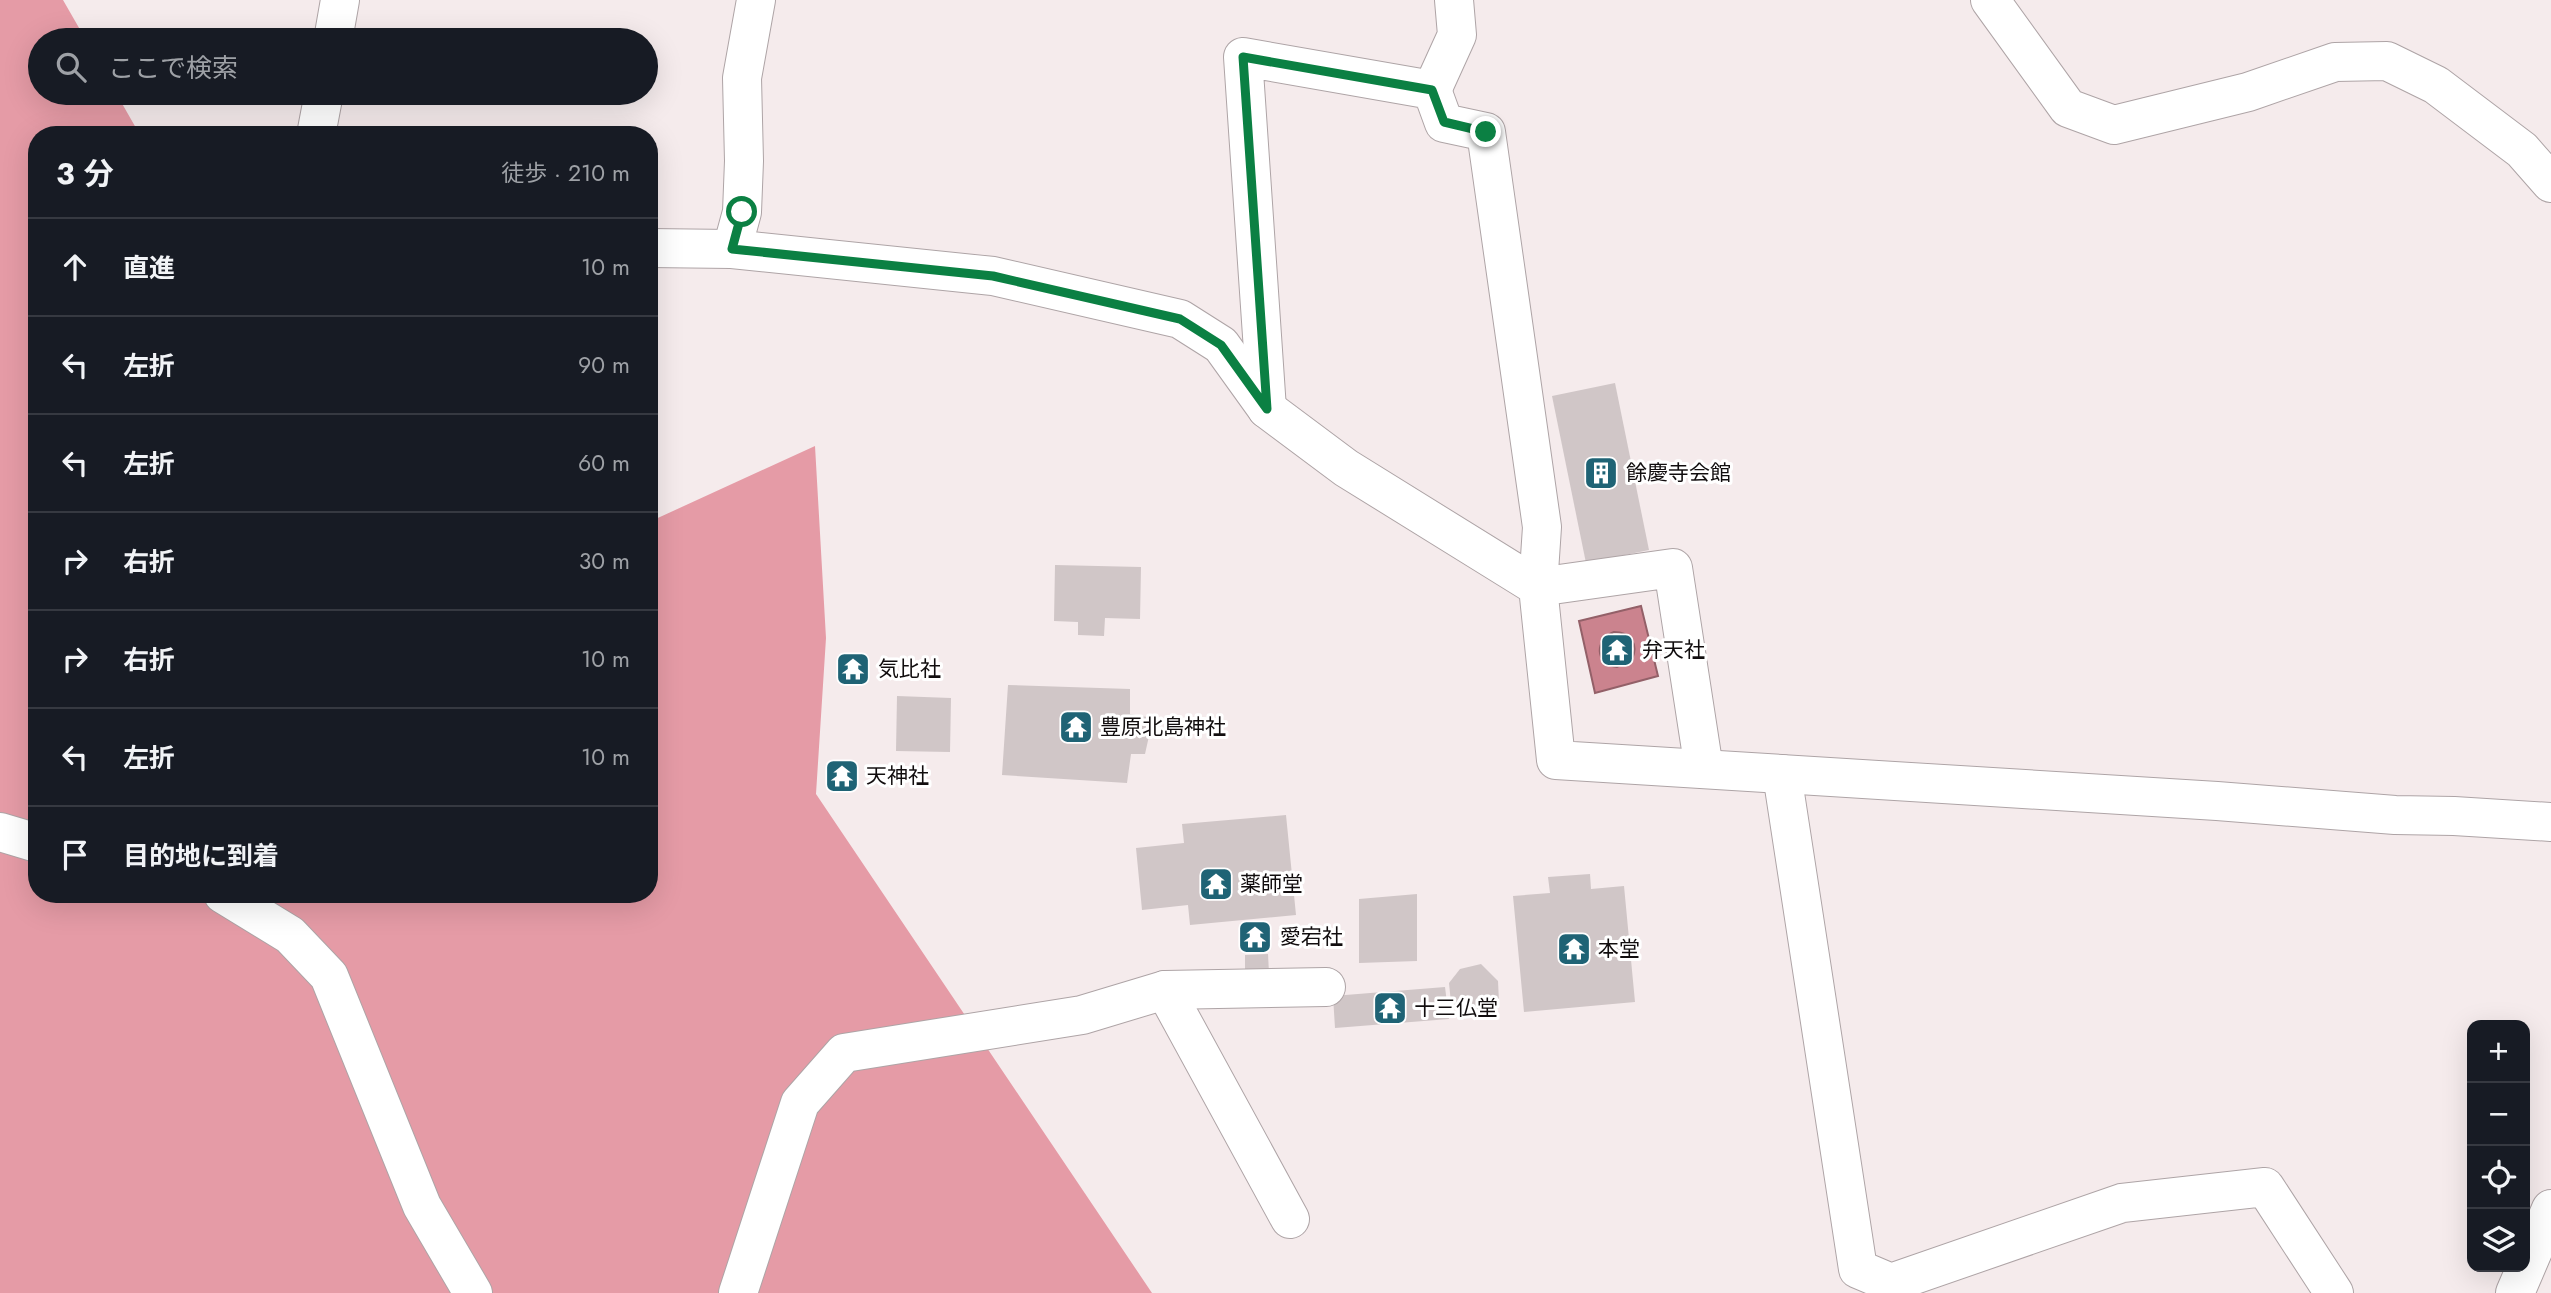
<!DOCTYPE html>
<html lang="ja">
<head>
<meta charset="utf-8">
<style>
  :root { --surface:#171b24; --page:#20242c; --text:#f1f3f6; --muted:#9ea1a6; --line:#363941 }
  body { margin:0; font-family:Jost,"Noto Sans JP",sans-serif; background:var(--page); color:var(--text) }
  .controls { position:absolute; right:21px; bottom:21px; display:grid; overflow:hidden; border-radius:14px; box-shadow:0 7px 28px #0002 }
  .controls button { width:63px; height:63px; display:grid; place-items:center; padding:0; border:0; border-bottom:2px solid var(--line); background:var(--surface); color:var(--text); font:35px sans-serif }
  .stop { position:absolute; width:21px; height:21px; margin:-16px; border:5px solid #0b8043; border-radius:50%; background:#fff }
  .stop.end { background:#0b8043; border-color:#fff; box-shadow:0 2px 7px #0008 }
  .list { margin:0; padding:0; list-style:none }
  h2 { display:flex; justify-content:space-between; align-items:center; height:91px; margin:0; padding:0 28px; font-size:30px }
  h2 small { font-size:23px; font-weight:400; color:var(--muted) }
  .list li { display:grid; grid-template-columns:46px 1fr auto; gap:21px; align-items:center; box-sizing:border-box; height:98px; padding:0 28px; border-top:2px solid var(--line) }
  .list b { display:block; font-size:26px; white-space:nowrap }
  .list em { font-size:23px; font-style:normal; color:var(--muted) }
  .icon { flex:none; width:38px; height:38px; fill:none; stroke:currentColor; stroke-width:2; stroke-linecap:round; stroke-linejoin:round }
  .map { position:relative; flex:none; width:2551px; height:1293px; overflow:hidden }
  .search { position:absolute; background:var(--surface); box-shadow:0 7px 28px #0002; left:28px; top:28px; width:630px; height:77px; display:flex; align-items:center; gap:18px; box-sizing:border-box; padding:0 24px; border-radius:38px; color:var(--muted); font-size:26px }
  .panel { position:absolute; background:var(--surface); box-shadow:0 7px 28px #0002; left:28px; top:126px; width:630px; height:777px; border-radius:28px }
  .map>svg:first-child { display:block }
  .forest { fill:#e59ba6 }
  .water { fill:#cb838e; stroke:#936068; stroke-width:2; fill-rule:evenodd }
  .building { fill:#d0c6c7 }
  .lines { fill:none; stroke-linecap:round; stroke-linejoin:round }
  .minor-casing { stroke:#aea4a6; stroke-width:40 }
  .minor { stroke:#fff; stroke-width:38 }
  .route { stroke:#0b8043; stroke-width:9 }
  .labels { text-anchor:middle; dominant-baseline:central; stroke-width:6; stroke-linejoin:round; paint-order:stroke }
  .poi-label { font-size:21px; fill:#110d0e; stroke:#fff; text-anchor:start }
</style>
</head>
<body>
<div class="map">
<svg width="2551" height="1293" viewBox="0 0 2551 1293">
  <rect width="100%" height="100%" fill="#f5ebec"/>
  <!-- forest -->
  <path class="forest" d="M 0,0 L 63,0 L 86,40 L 40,40 L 40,93 L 116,93 L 140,135 L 37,135 L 37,894 L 649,894 L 649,522 L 815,446 L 826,638 L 816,794 L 1152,1293 L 0,1293 Z"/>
  <!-- water -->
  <path class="water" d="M 1641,606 L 1658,676 L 1595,693 L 1579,621 ZM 1614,632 C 1630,632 1639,644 1632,659 L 1617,667 C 1594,664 1595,639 1614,632 Z"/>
  <!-- building -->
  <g class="building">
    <path d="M 1615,383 L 1649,550 L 1586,563 L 1552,396 Z"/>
    <path d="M 1055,565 L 1141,567 L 1140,619 L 1105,618 L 1104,636 L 1078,635 L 1078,622 L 1054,621 Z"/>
    <path d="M 1008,685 L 1130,689 L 1130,714 L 1147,717 L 1149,736 L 1145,754 L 1131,754 L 1127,783 L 1002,775 Z"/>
    <path d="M 897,696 L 951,698 L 950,752 L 896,751 Z"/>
    <path d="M 1286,815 L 1296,915 L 1190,925 L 1188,905 L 1142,910 L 1136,848 L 1184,843 L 1182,824 Z"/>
    <path d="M 1590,874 L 1591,889 L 1624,886 L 1635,1002 L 1524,1012 L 1513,896 L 1550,893 L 1548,877 Z"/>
    <path d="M 1417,894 L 1417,961 L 1359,963 L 1359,899 Z"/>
    <path d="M 1266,926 L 1268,947 L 1244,949 L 1242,927 Z"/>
    <path d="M 1268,954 L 1269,973 L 1245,974 L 1245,955 Z"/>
    <path d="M 1481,964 L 1498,981 L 1499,1002 L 1483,1016 L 1466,1018 L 1451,1003 L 1449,983 L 1460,969 Z"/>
    <path d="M 1445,987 L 1449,1019 L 1335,1028 L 1333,996 Z"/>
  </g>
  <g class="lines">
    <!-- minor casing -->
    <g class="minor-casing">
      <g id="minor">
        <path d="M 1990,0 L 2068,108 L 2114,125 L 2248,92 L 2335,62 L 2387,61 L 2436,85 L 2522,150 L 2551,183"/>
        <path d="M 333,40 L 340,0"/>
        <path d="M 1432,90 L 1457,35 L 1454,0"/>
        <path d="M 316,135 L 324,93"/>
        <path d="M 649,248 L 732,249 L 993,276 L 1180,319 L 1221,345 L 1267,409 L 1346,468 L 1538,587 L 1556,760 L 2217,801 L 2395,815 L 2454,816 L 2551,822"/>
        <path d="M 732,249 L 742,212 L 744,161 L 742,78 L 756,0"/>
        <path d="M 1267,409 L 1243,57 L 1432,90 L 1444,123 L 1486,132 L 1542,527 L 1538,587 L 1673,568 L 1704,769"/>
        <path d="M 1782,774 L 1858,1269 L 1891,1283 L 2122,1203 L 2265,1187 L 2334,1293"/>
        <path d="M 0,832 L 37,843"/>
        <path d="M 223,894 L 290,935 L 329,976 L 422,1206 L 473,1293"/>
        <path d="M 1165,990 L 1290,1219"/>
        <path d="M 738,1293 L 800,1103 L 844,1053 L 1082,1015 L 1165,990 L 1326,987"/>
        <path d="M 2515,1293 L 2551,1209"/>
      </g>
    </g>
    <!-- minor -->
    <use href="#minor" class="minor"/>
  </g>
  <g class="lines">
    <!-- route -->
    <path class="route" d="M 742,212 L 732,249 L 993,276 L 1180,319 L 1221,345 L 1267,409 L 1243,57 L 1432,90 L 1444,122 L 1486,132"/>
  </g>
  <!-- icons -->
  <defs>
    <g id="building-square" transform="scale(1.75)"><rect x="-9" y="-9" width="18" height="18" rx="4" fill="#1f6375" stroke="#fff"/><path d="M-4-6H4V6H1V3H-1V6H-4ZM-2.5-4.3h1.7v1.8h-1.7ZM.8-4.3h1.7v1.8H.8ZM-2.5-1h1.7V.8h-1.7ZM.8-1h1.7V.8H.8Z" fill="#fff"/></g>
    <g id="temple-square" transform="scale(1.75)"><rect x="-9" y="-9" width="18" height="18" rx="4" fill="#1f6375" stroke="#fff"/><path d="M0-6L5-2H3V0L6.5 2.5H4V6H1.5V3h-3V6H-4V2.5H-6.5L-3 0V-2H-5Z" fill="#fff"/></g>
  </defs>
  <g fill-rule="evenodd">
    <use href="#building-square" x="1601" y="473"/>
    <use href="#temple-square" x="1617" y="650"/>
    <use href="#temple-square" x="853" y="669"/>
    <use href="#temple-square" x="1076" y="727"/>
    <use href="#temple-square" x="842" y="776"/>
    <use href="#temple-square" x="1216" y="884"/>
    <use href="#temple-square" x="1255" y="937"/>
    <use href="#temple-square" x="1574" y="949"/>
    <use href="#temple-square" x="1390" y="1008"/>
  </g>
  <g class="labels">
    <!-- poi labels -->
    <g class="poi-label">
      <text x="1626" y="473">餘慶寺会館</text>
      <text x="1642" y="650">弁天社</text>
      <text x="878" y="669">気比社</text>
      <text x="1100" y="727">豊原北島神社</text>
      <text x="866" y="776">天神社</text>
      <text x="1240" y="884">薬師堂</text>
      <text x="1280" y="937">愛宕社</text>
      <text x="1598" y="949">本堂</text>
      <text x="1414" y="1008">十三仏堂</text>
    </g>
  </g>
</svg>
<div class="controls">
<button>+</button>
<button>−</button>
<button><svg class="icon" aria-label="locate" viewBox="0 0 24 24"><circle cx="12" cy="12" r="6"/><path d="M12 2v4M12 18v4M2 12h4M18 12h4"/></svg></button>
<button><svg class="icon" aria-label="layers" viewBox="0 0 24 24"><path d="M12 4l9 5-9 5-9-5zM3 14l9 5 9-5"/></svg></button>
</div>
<div class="stop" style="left:742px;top:212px"></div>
<div class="stop end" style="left:1486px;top:132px"></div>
<div class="search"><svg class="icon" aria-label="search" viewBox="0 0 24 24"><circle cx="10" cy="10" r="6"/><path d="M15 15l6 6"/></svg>ここで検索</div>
<section class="panel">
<h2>3 分<small>徒歩 · 210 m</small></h2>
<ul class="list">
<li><svg class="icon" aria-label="ahead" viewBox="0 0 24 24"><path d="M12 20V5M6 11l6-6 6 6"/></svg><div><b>直進</b></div><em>10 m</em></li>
<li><svg class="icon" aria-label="left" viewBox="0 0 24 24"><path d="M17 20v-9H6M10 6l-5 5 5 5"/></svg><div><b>左折</b></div><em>90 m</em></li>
<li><svg class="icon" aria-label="left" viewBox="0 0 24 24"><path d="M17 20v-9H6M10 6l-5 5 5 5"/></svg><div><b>左折</b></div><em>60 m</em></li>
<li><svg class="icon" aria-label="right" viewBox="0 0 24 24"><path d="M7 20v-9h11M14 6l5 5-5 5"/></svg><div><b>右折</b></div><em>30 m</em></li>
<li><svg class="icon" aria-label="right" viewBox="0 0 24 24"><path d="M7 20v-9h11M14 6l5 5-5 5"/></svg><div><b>右折</b></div><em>10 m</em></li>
<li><svg class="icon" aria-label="left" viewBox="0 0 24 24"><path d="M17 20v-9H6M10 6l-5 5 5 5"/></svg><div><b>左折</b></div><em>10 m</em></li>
<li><svg class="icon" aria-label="arrive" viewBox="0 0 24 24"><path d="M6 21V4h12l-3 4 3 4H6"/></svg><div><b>目的地に到着</b></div></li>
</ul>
</section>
</div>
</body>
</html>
